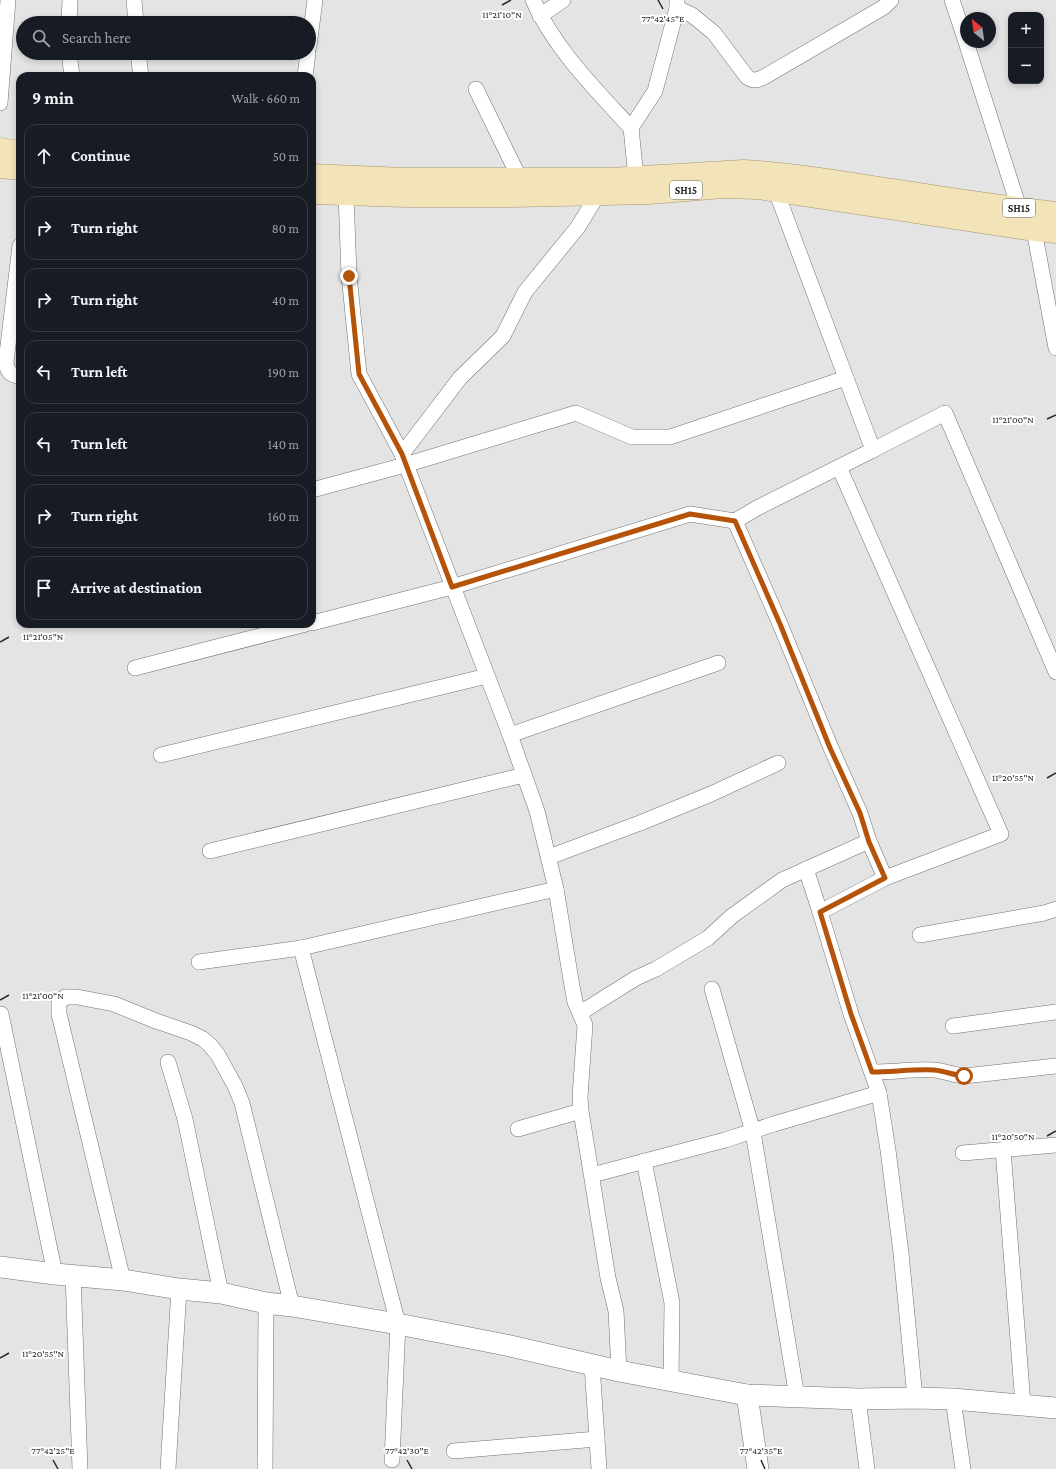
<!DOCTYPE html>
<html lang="en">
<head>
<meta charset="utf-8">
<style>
  :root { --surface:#171b24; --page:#20242c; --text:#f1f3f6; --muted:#9ea1a6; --line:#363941 }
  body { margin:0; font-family:"Crimson Pro",serif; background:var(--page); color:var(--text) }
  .controls { position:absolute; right:12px; top:12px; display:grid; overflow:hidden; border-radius:8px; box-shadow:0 2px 6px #0003 }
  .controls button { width:36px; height:36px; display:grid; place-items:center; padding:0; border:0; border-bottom:1px solid var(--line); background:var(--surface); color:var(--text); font:20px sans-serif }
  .compass { position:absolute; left:960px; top:12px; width:36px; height:36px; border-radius:50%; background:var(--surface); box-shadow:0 2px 6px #0003; rotate:331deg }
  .stop { position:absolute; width:12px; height:12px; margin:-9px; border:3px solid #b45309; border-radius:50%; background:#fff }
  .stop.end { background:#b45309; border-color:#fff; box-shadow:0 1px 4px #0008 }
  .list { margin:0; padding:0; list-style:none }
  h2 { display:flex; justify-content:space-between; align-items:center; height:52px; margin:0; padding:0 16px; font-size:17px }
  h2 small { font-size:13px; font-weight:400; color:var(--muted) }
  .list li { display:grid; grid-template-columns:26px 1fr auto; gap:12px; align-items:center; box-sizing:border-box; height:64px; margin:0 8px 8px; padding:0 8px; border:1px solid var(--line); border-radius:12px }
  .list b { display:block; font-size:15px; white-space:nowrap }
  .list em { font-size:13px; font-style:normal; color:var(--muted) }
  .icon { flex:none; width:22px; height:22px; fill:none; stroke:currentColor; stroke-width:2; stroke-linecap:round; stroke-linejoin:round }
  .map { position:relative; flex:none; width:1056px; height:1469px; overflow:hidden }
  .search { position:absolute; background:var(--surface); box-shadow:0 2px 6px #0003; left:16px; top:16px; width:300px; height:44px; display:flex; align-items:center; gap:10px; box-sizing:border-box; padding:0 14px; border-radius:22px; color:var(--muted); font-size:15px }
  .panel { position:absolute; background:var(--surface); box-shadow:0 2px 6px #0003; left:16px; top:72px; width:300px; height:556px; border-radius:12px }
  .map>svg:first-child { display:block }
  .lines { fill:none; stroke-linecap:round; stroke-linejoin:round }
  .street-casing { stroke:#727273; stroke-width:16 }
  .secondary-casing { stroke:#727273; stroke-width:22 }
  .primary-casing { stroke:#a69668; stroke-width:23 }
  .street { stroke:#fff; stroke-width:15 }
  .secondary { stroke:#fff; stroke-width:21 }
  .primary { stroke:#f2e3b9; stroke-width:22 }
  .route { stroke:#b45309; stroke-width:5 }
  .ticks { fill:none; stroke:#29292a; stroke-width:1.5 }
  .labels { text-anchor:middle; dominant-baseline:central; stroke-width:4; stroke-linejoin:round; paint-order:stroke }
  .shield { fill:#fff; stroke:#69696a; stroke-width:1 }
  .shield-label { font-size:11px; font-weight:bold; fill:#29292a }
  .ticks-label { font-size:10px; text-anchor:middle; fill:#29292a; stroke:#fff; stroke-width:4; stroke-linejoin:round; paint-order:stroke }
</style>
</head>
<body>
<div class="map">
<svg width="1056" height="1469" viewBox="0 0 1056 1469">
  <rect width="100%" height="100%" fill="#e4e4e5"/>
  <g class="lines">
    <!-- street casing -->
    <g class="street-casing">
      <g id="street">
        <path d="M 134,0 L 136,23"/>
        <path d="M 533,0 C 554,48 595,89 631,128"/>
        <path d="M 952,0 L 966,42"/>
        <path d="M 677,8 L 692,15 L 714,33 L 747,77 C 754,82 757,80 764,77 L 884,7 L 891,0"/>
        <path d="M 540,16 L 563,0"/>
        <path d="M 69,23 L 70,0"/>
        <path d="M 966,42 L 1019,208"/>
        <path d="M 309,46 L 315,0"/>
        <path d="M 69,53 L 72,76"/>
        <path d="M 138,53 L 141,76"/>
        <path d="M 305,76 L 308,53"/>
        <path d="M 476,89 L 520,179"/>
        <path d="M 0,103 L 8,0"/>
        <path d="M 636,177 L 631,128 L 655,91 L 677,8 L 677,0"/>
        <path d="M 776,191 L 873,450 L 757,508 L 735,521 L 780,624 L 831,748 L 860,813 L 869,841 L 885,878 L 820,912 L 851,1014 L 879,1093 L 888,1150 L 901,1253 L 915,1398"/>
        <path d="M 346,194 L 349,275 L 359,374 L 402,454 L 510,735 L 537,811 L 556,889 L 572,986 L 575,1002 L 585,1025 L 580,1097 L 581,1111 L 608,1278 L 616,1311 L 619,1371"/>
        <path d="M 1034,230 L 1056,348"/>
        <path d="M 20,246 L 6,362 C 7,371 10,376 20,376"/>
        <path d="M 873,450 L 945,413 L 1056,672"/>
        <path d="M 402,454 L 460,378 L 503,336 L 525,292 L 578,227 L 598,194"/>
        <path d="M 839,467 L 1001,834 L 885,878"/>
        <path d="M 312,490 L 405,465 L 576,413 L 632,437 L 670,437 L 846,378"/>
        <path d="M 312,623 L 452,587 L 690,514 L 735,521"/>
        <path d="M 135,668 L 306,624"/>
        <path d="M 510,735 L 718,663"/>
        <path d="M 161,755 L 487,676"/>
        <path d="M 210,851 L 524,775"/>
        <path d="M 549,857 L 640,823 L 711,794 L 778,763"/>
        <path d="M 806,869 L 820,912"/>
        <path d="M 920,935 L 1044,913 L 1056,909"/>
        <path d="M 199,962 L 301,948"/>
        <path d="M 712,989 L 753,1132 L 797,1397"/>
        <path d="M 580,1013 L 636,978 L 656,969 L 708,938 L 732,916 L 782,880 L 869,841"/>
        <path d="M 1,1014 L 55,1274"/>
        <path d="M 953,1026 L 1056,1012"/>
        <path d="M 168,1062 L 185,1119 L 221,1293"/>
        <path d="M 872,1072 C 892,1072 914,1069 934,1070 C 945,1071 953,1075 964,1076 L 1056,1066"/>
        <path d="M 518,1129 L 581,1111"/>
        <path d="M 1003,1150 L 1023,1404"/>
        <path d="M 963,1153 L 1056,1145"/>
        <path d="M 644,1161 L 672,1303 L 671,1381"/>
        <path d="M 592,1175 L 725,1140 L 774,1124 L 879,1093"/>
        <path d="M 73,1275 L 80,1469"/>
        <path d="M 123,1280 L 59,1014 L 59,1003 L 65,997 L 77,997 L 114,1004 L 156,1021 L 191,1033 L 203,1039 L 210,1045 L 218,1055 L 235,1086 L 242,1103 L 292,1306"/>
        <path d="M 592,1365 L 599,1469"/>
        <path d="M 858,1399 L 867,1469"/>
        <path d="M 953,1399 L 963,1469"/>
        <path d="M 454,1451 L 597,1439"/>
        <path d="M 392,1460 L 398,1324 L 301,948 L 556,889"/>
        <path d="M 168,1469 L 179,1289"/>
        <path d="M 265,1469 L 266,1303"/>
      </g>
    </g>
    <!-- secondary casing -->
    <g class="secondary-casing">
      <g id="secondary">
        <path d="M 0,1267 L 55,1274 L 123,1280 L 179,1289 L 221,1293 L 266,1303 L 292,1306 L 398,1324 L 506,1345 L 619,1371 L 747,1395 L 858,1399 L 915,1398 L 953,1399 L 1056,1408"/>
        <path d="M 747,1395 L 758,1469"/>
      </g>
    </g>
    <!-- primary casing -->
    <g class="primary-casing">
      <g id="primary">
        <path d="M 0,149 L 20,152"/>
        <path d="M 0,167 L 20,169"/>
        <path d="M 312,175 L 405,179 L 611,179 L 743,171 C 782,173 821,179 860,185 C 925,195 991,206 1056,213"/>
        <path d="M 312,193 L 406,196 L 513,196 L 649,193 L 723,187 L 758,188 L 1034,230 L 1056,232"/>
      </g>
    </g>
    <!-- street -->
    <use href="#street" class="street"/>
    <!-- secondary -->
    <use href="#secondary" class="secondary"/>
    <!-- primary -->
    <use href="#primary" class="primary"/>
  </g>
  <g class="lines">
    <!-- route -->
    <path class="route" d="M 349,276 L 359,374 L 402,454 L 452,587 L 690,514 L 735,521 L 780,624 L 830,748 L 860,813 L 869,842 L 885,878 L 820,912 L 851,1014 L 872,1072 C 892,1072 914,1069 934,1070 C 945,1071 953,1075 964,1076"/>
  </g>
  <!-- ticks -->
  <path class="ticks" d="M 658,0 L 663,9M 502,5 L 511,0M 1047,419 L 1056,415M 0,642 L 9,637M 1047,778 L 1056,773M 0,1000 L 9,995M 1047,1136 L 1056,1131M 0,1358 L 9,1353M 53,1460 L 58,1469M 407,1460 L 412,1469M 761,1460 L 765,1469"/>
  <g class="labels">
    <!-- shield labels -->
    <g class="shield">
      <rect x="670" y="181" width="32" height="18" rx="3"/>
      <rect x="1003" y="199" width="32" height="18" rx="3"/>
    </g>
    <g class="shield-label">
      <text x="686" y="190">SH15</text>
      <text x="1019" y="208">SH15</text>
    </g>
  </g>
  <g class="ticks-label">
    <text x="502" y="18">11°21'10"N</text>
    <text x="663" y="22">77°42'45"E</text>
    <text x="1013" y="423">11°21'00"N</text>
    <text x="43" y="640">11°21'05"N</text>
    <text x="1013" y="781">11°20'55"N</text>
    <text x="43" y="999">11°21'00"N</text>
    <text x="1013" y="1140">11°20'50"N</text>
    <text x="43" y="1357">11°20'55"N</text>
    <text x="53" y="1454">77°42'25"E</text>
    <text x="407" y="1454">77°42'30"E</text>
    <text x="761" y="1454">77°42'35"E</text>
  </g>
</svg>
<div class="controls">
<button>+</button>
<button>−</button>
</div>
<svg class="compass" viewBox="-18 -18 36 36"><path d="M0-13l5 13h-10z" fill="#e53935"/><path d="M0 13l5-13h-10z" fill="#9ea1a6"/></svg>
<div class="stop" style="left:964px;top:1076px"></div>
<div class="stop end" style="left:349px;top:276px"></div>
<div class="search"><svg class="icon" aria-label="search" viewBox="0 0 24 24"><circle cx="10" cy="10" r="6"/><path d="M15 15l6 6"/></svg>Search here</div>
<section class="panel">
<h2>9 min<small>Walk · 660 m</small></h2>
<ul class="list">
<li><svg class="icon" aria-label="ahead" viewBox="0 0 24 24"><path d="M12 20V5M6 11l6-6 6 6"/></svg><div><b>Continue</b></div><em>50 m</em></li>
<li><svg class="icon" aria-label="right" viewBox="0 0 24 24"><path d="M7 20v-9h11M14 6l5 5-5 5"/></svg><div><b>Turn right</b></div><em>80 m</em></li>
<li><svg class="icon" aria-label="right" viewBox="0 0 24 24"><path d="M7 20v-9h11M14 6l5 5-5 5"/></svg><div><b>Turn right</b></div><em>40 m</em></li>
<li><svg class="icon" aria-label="left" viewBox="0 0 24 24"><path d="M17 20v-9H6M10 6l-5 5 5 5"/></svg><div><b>Turn left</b></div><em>190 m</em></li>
<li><svg class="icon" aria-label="left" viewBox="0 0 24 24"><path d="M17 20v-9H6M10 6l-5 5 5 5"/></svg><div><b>Turn left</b></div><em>140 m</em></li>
<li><svg class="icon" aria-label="right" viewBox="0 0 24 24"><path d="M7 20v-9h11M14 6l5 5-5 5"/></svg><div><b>Turn right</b></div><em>160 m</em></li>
<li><svg class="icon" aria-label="arrive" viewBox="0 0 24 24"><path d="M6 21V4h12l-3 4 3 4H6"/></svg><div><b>Arrive at destination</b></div></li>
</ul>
</section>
</div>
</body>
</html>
